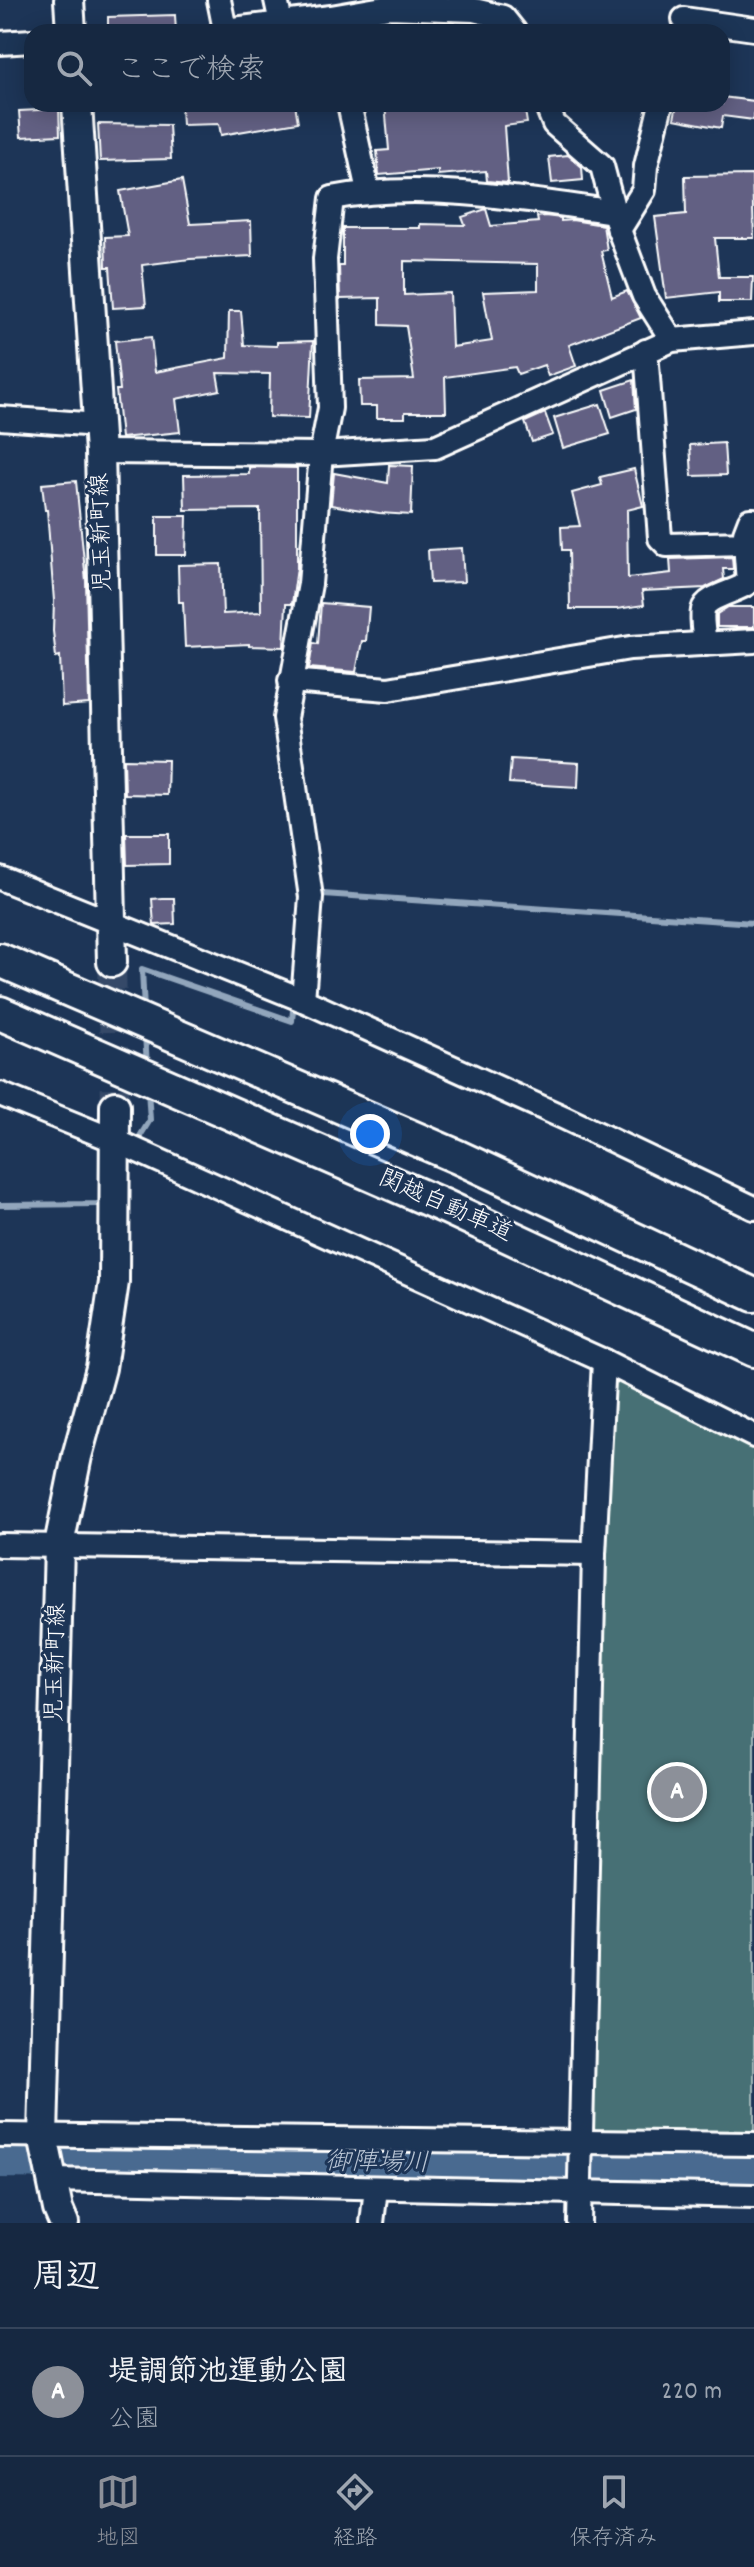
<!DOCTYPE html>
<html lang="ja">
<head>
<meta charset="utf-8">
<style>
  :root { --surface:#162841; --page:#1f3048; --text:#f1f3f6; --muted:#9ea6b1; --line:#35445a; --accent:#8c9099 }
  body { margin:0; font-family:Dekko,"Klee One",sans-serif; background:var(--page); color:var(--text) }
  .you { position:absolute; left:370px; top:1134px; width:28px; height:28px; margin:-20px; border:6px solid #fff; border-radius:50%; background:#1a73e8; box-shadow:0 0 0 12px #1a73e833 }
  .badge { display:grid; place-items:center; width:52px; height:52px; border-radius:50%; background:var(--accent); color:#fff; font-size:26px; font-weight:700 }
  .pin { position:absolute; translate:-50% -50%; border:4px solid #fff; box-shadow:0 2px 8px #0006 }
  .list { margin:0; padding:0; list-style:none }
  h2 { display:flex; justify-content:space-between; align-items:center; height:104px; margin:0; padding:0 32px; font-size:34px }
  h2 small { font-size:26px; font-weight:400; color:var(--muted) }
  .list li { display:grid; grid-template-columns:52px 1fr auto; gap:24px; align-items:center; box-sizing:border-box; height:128px; padding:0 32px; border-top:2px solid var(--line) }
  .list b { display:block; font-size:30px; white-space:nowrap }
  .list p { margin:0; font-size:26px; white-space:nowrap; color:var(--muted) }
  .list em { font-size:26px; font-style:normal; color:var(--muted) }
  .icon { flex:none; width:44px; height:44px; fill:none; stroke:currentColor; stroke-width:2; stroke-linecap:round; stroke-linejoin:round }
  .map { position:relative; flex:none; width:754px; height:2223px; overflow:hidden }
  .search { position:absolute; background:var(--surface); box-shadow:0 4px 20px #0003; left:24px; right:24px; top:24px; height:88px; display:flex; align-items:center; gap:20px; box-sizing:border-box; padding:0 28px; border-radius:24px; color:var(--muted); font-size:30px }
  .sheet { height:232px; background:var(--surface) }
  nav { display:flex; justify-content:space-around; align-items:center; box-sizing:border-box; height:112px; border-top:2px solid var(--line); background:var(--surface); font-size:22px; color:var(--muted) }
  nav a { display:grid; justify-items:center; gap:4px }
  nav .on { color:var(--accent) }
  .map>svg:first-child { display:block }
  .green { fill:#477074; stroke:#a3b8ba; stroke-width:2 }
  .lines { fill:none; stroke-linecap:round; stroke-linejoin:round }
  .stream { stroke:#92a6bc; stroke-width:6 }
  .river { stroke:#4a6a90; stroke-width:38 }
  .building { fill:#626183; stroke:#fff; stroke-width:2; fill-rule:evenodd }
  .major-tunnel { stroke:#344968; stroke-width:28; stroke-dasharray:28 14; stroke-linecap:butt }
  .minor-casing { stroke:#fff; stroke-width:28 }
  .major-casing { stroke:#fff; stroke-width:34 }
  .highway-casing { stroke:#fff; stroke-width:38 }
  .minor { stroke:#1d3557; stroke-width:22 }
  .major { stroke:#1d3557; stroke-width:28 }
  .highway { stroke:#1d3557; stroke-width:32 }
  .labels { text-anchor:middle; dominant-baseline:central; stroke-width:6; stroke-linejoin:round; paint-order:stroke }
  .street-label { font-size:24px; fill:#fff; stroke:#1d3557 }
  .water-label { font-size:26px; font-style:italic; fill:#b7c3d3; stroke:#1d3557 }
</style>
</head>
<body>
<div class="map">
<svg width="754" height="2223" viewBox="0 0 754 2223">
  <rect width="100%" height="100%" fill="#1d3557"/>
  <filter id="ink" filterUnits="userSpaceOnUse"><feTurbulence type="fractalNoise" baseFrequency=".0125" numOctaves="2"/><feDisplacementMap in="SourceGraphic" scale="16" xChannelSelector="R" yChannelSelector="G"/><feConvolveMatrix kernelMatrix="1 2 1 2 8 2 1 2 1" color-interpolation-filters="sRGB"/></filter>
  <g filter="url(#ink)">
    <!-- green -->
    <path class="green" d="M 612,1374 L 754,1448 L 754,2138 L 591,2136 Z"/>
    <g class="lines">
      <!-- stream -->
      <g class="stream">
        <path d="M 319,902 L 323,894 L 754,923"/>
        <path d="M 144,1011 L 142,969 L 292,1021 L 294,1000"/>
        <path d="M 145,1034 L 147,1066"/>
        <path d="M 134,1146 L 150,1120 L 148,1090"/>
        <path d="M 0,1205 L 101,1204 L 105,1197"/>
      </g>
      <!-- river -->
      <path class="river" d="M 0,2159 L 754,2170"/>
    </g>
    <!-- building -->
    <g class="building">
      <path d="M 175,15 L 176,32 L 108,32 L 108,17 Z"/>
      <path d="M 722,97 L 754,101 L 754,120 L 723,116 L 721,128 L 674,119 L 677,104 L 722,104 Z"/>
      <path d="M 216,104 L 295,104 L 298,122 L 221,135 L 219,124 L 182,125 L 181,108 Z"/>
      <path d="M 385,104 L 524,104 L 527,123 L 504,126 L 508,183 L 487,181 L 486,171 L 438,175 L 438,170 L 379,175 L 377,151 L 389,150 Z"/>
      <path d="M 59,109 L 60,135 L 21,137 L 19,111 Z"/>
      <path d="M 98,124 L 169,125 L 171,159 L 100,161 Z"/>
      <path d="M 568,155 L 582,167 L 583,180 L 552,183 L 549,157 Z"/>
      <path d="M 752,175 L 754,238 L 715,238 L 719,277 L 753,277 L 752,302 L 719,302 L 719,292 L 666,298 L 655,217 L 686,214 L 685,176 Z"/>
      <path d="M 182,180 L 190,224 L 251,221 L 252,256 L 190,259 L 142,265 L 146,306 L 113,308 L 110,267 L 106,267 L 105,237 L 128,236 L 120,191 Z"/>
      <path d="M 486,209 L 491,226 L 538,222 L 537,217 L 545,216 L 561,218 L 561,221 L 572,220 L 603,225 L 607,250 L 601,251 L 612,297 L 627,291 L 641,318 L 569,345 L 576,366 L 548,376 L 544,365 L 518,374 L 515,367 L 445,377 L 446,412 L 405,412 L 405,418 L 377,418 L 377,406 L 360,406 L 359,380 L 414,379 L 406,326 L 380,325 L 380,298 L 340,299 L 339,266 L 343,266 L 343,228 L 420,228 L 420,224 L 465,225 L 462,217 ZM 404,261 L 538,264 L 538,290 L 483,292 L 492,341 L 452,347 L 450,293 L 404,295 Z"/>
      <path d="M 229,311 L 241,311 L 244,345 L 277,346 L 277,342 L 313,341 L 309,418 L 269,417 L 270,374 L 217,373 L 220,390 L 176,399 L 180,432 L 121,438 L 116,390 L 120,390 L 115,341 L 151,337 L 155,372 L 228,358 Z"/>
      <path d="M 634,380 L 636,409 L 612,417 L 604,390 Z"/>
      <path d="M 600,404 L 610,434 L 563,448 L 554,418 Z"/>
      <path d="M 545,413 L 553,435 L 532,442 L 525,422 Z"/>
      <path d="M 724,443 L 726,475 L 692,476 L 690,445 Z"/>
      <path d="M 389,465 L 413,466 L 411,515 L 379,513 L 331,505 L 334,473 L 388,483 Z"/>
      <path d="M 249,467 L 297,468 L 297,568 L 292,604 L 286,604 L 284,647 L 249,646 L 249,644 L 185,647 L 183,602 L 179,602 L 178,565 L 221,564 L 223,614 L 261,612 L 260,509 L 185,510 L 184,475 L 249,474 Z"/>
      <path d="M 634,469 L 643,506 L 627,510 L 628,578 L 671,573 L 670,559 L 732,557 L 733,569 L 723,569 L 724,579 L 705,588 L 642,591 L 644,605 L 617,609 L 570,609 L 569,550 L 562,550 L 561,527 L 580,526 L 572,493 L 602,485 L 600,477 Z"/>
      <path d="M 76,481 L 86,581 L 89,704 L 62,706 L 60,656 L 56,657 L 53,631 L 54,601 L 47,510 L 45,510 L 42,484 Z"/>
      <path d="M 157,516 L 187,516 L 186,555 L 157,555 Z"/>
      <path d="M 462,548 L 464,582 L 430,583 L 428,550 Z"/>
      <path d="M 321,603 L 369,607 L 366,641 L 362,641 L 356,672 L 309,668 L 313,643 L 318,644 Z"/>
      <path d="M 728,607 L 754,607 L 754,627 L 717,627 L 717,614 Z"/>
      <path d="M 124,759 L 168,760 L 167,795 L 125,794 Z"/>
      <path d="M 511,759 L 579,763 L 578,787 L 509,783 Z"/>
      <path d="M 126,834 L 169,834 L 169,864 L 127,865 Z"/>
      <path d="M 162,898 L 174,898 L 175,924 L 154,925 L 152,899 Z"/>
    </g>
    <g class="lines">
      <!-- major-tunnel -->
      <path class="major-tunnel" d="M 112,962 L 115,1106"/>
      <!-- minor casing -->
      <g class="minor-casing">
        <g id="minor">
          <path d="M 219,0 L 225,30 L 331,17 L 389,7 L 474,10 L 503,17 L 515,32"/>
          <path d="M 276,0 L 281,23"/>
          <path d="M 684,19 L 754,29"/>
          <path d="M 0,43 L 32,41"/>
          <path d="M 349,104 L 368,191"/>
          <path d="M 546,104 L 554,124 L 602,166 L 619,230 L 644,296 L 672,340"/>
          <path d="M 619,230 L 644,190 L 646,166 L 661,104"/>
          <path d="M 646,351 L 660,538 L 667,545 L 745,543 L 745,533 L 750,520 L 754,520"/>
          <path d="M 0,418 L 99,425"/>
          <path d="M 100,452 L 321,454 L 435,447 L 672,340 L 754,333"/>
          <path d="M 705,644 C 704,634 701,619 703,610 C 706,596 736,592 748,583 L 745,543"/>
          <path d="M 290,681 L 388,689 L 630,648 L 754,641"/>
          <path d="M 0,878 L 303,1000 L 565,1118 L 754,1208"/>
          <path d="M 303,1000 L 311,897 L 285,718 L 310,584 L 321,454 L 330,408 L 325,259 L 332,198 C 421,181 526,199 614,212"/>
          <path d="M 0,1094 L 116,1141 L 604,1361 L 754,1436"/>
          <path d="M 0,1545 L 594,1554"/>
          <path d="M 0,2135 L 754,2144"/>
          <path d="M 52,2180 L 754,2196"/>
          <path d="M 372,2223 L 376,2188"/>
          <path d="M 579,2223 L 594,1554 L 604,1361"/>
        </g>
      </g>
      <!-- major casing -->
      <g class="major-casing">
        <g id="major">
          <path d="M 69,0 L 71,32"/>
          <path d="M 77,104 L 100,452 L 112,962"/>
          <path d="M 64,2223 L 58,2209 L 43,2136 L 59,1545 L 77,1456 L 101,1368 L 114,1282 L 115,1106"/>
        </g>
      </g>
      <!-- highway casing -->
      <g class="highway-casing">
        <g id="highway">
          <path d="M 0,960 L 458,1157 L 754,1295"/>
          <path d="M 0,1013 L 446,1207 L 754,1350"/>
        </g>
      </g>
      <!-- minor -->
      <use href="#minor" class="minor"/>
      <!-- major -->
      <use href="#major" class="major"/>
      <!-- highway -->
      <use href="#highway" class="highway"/>
    </g>
  </g>
  <g class="labels">
    <!-- street labels -->
    <g class="street-label">
      <text transform="translate(103 533) rotate(-92)">児玉新町線</text>
      <text transform="translate(445 1207) rotate(24)">関越自動車道</text>
      <text transform="translate(57 1663) rotate(-89)">児玉新町線</text>
    </g>
    <!-- water labels -->
    <g class="water-label">
      <text transform="translate(377 2164) rotate(1)">御陣場川</text>
    </g>
  </g>
</svg>
<div class="you"></div>
<div class="pin badge" style="left:677px;top:1792px">A</div>
<div class="search"><svg class="icon" aria-label="search" viewBox="0 0 24 24"><circle cx="10" cy="10" r="6"/><path d="M15 15l6 6"/></svg>ここで検索</div>
</div>
<section class="sheet">
<h2>周辺<small></small></h2>
<ul class="list">
<li><span class="badge">A</span><div><b>堤調節池運動公園</b><p>公園</p></div><em>220 m</em></li>
</ul>
</section>
<nav>
<a class="on"><svg class="icon" aria-label="map" viewBox="0 0 24 24"><path d="M3 6l6-2 6 2 6-2v14l-6 2-6-2-6 2zM9 4v14M15 6v14"/></svg>地図</a>
<a><svg class="icon" aria-label="directions" viewBox="0 0 24 24"><path d="M12 3l9 9-9 9-9-9zM9 14v-3h6M13 9l2 2-2 2"/></svg>経路</a>
<a><svg class="icon" aria-label="saved" viewBox="0 0 24 24"><path d="M7 4h10v16l-5-4-5 4z"/></svg>保存済み</a>
</nav>
</body>
</html>
